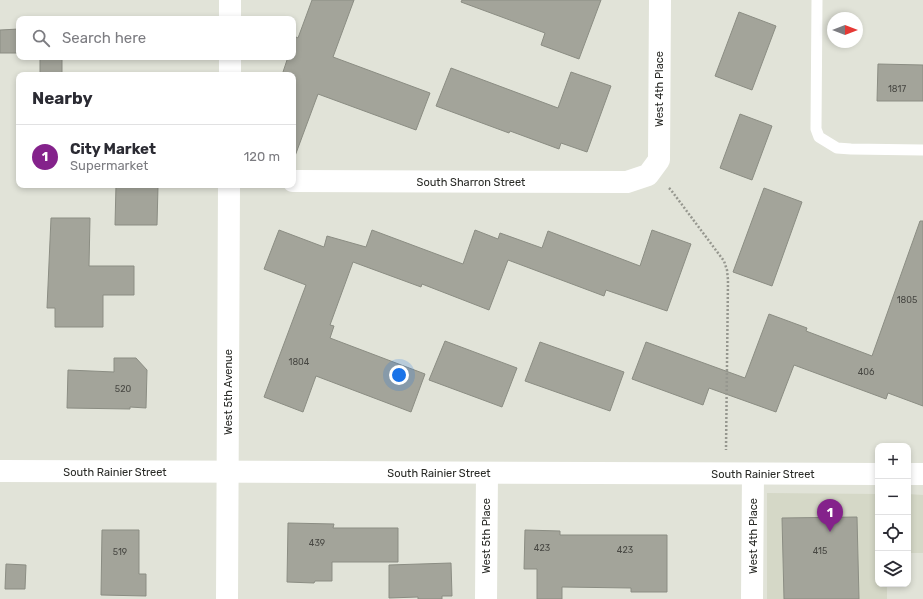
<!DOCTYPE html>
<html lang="en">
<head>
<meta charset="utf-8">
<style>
  :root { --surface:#fff; --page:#f2f2f3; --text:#2b2b33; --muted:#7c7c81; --line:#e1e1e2; --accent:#84228b }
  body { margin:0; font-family:Rubik,sans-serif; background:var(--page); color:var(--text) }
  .controls { position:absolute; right:12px; bottom:12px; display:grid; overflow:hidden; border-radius:8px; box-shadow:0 2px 6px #0003 }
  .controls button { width:36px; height:36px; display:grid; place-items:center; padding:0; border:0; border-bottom:1px solid var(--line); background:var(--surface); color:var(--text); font:20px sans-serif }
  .compass { position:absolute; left:827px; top:12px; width:36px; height:36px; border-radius:50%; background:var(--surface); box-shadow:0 2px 6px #0003; rotate:90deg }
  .you { position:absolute; left:399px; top:375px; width:14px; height:14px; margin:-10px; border:3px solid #fff; border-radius:50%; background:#1a73e8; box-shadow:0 0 0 6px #1a73e833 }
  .badge { display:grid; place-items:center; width:26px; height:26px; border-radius:50%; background:var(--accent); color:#fff; font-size:13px; font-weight:700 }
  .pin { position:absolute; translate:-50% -33px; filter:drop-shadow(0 1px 2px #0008) }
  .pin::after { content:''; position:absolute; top:21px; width:14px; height:12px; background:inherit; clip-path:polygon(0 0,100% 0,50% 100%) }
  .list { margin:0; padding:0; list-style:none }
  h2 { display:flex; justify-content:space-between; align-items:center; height:52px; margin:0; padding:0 16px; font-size:17px }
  h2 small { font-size:13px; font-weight:400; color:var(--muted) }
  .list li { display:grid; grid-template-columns:26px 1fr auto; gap:12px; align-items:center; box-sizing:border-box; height:64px; padding:0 16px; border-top:1px solid var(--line) }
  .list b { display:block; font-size:15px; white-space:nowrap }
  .list p { margin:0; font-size:13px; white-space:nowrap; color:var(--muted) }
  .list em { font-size:13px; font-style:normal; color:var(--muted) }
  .icon { flex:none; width:22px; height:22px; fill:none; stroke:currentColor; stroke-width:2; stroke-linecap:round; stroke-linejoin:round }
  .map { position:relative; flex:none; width:923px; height:599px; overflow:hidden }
  .search { position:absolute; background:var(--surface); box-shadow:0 2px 6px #0003; left:16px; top:16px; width:280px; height:44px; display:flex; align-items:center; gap:10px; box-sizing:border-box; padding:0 14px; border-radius:8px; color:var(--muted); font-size:15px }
  .panel { position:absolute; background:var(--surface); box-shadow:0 2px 6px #0003; left:16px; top:72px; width:280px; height:116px; border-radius:8px }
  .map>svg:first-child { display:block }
  .built { fill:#d5d8c7 }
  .building { fill:#a3a49a; stroke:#8b8d83 }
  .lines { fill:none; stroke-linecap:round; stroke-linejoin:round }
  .path { stroke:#96978f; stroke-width:2.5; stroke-dasharray:2 2; stroke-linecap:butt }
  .lane { stroke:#fff; stroke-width:11 }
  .street { stroke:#fff; stroke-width:22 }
  .secondary { stroke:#fff; stroke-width:22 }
  .labels { text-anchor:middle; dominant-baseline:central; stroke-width:3.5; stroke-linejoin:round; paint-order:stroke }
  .number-label { font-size:9px; fill:#484843 }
  .street-label { font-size:11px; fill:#292a26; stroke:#fff }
</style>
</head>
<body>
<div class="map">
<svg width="923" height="599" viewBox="0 0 923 599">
  <rect width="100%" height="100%" fill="#e1e3d8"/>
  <!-- built -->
  <g class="built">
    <path d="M 767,493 L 878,494 L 878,584 L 887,584 L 887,599 L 767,599 Z"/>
    <path d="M 908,494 L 923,495 L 923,553 L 908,553 Z"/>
  </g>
  <!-- building -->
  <g class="building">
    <path d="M 312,0 L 354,0 L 333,57 L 430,93 L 416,130 L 318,94 L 295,156 L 293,155 L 293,75 L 282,75 L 288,57 L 293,57 L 293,44 L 296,37 L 298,38 Z"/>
    <path d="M 462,0 L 601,0 L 579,59 L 541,45 L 545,33 L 461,2 Z"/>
    <path d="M 739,12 L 776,26 L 752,90 L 715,76 Z"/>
    <path d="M 19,29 L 19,53 L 0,53 L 0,30 Z"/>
    <rect x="40" y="57" width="22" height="18"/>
    <path d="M 878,64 L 923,65 L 923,101 L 877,101 Z"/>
    <path d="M 451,68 L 558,108 L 571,72 L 611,86 L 587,152 L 561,143 L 559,149 L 510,131 L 509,133 L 436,106 Z"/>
    <path d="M 740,114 L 772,126 L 752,180 L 720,168 Z"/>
    <path d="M 116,185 L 158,186 L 157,225 L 115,225 Z"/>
    <path d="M 764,188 L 802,202 L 772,286 L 733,272 Z"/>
    <path d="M 51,218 L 90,218 L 89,266 L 134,266 L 134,295 L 103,295 L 103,327 L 55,327 L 55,308 L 47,308 Z"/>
    <path d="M 920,221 L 923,221 L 923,406 L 888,393 L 886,399 L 794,365 L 776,412 L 709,388 L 703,405 L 632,379 L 646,342 L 745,378 L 769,314 L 807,328 L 806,331 L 872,356 Z"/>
    <path d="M 279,230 L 324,247 L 327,236 L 366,247 L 372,230 L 463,264 L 475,230 L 498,239 L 500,233 L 542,248 L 548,231 L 640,266 L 652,230 L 691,244 L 667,311 L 606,290 L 604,296 L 508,260 L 489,310 L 422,284 L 421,287 L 353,262 L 330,325 L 334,326 L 330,338 L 425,374 L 411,412 L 316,376 L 303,412 L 264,397 L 306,285 L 264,269 Z"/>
    <path d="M 445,341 L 517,368 L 502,407 L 429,380 Z"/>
    <path d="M 540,342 L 624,372 L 610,411 L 525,381 Z"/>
    <path d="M 114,358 L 136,358 L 147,370 L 146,408 L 130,407 L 130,409 L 67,408 L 68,370 L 114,372 Z"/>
    <path d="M 857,517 L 859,599 L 784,599 L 782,518 Z"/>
    <path d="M 288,523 L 334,524 L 333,528 L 398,528 L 398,562 L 332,562 L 332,581 L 315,581 L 314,583 L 287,582 Z"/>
    <path d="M 102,530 L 139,530 L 139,574 L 146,574 L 146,596 L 101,595 Z"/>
    <path d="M 525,530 L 560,531 L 560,535 L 667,535 L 667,592 L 631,592 L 631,588 L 562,587 L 562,599 L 537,599 L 537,569 L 524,569 Z"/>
    <path d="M 451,563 L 452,596 L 442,596 L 442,599 L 418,599 L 418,597 L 389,598 L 389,565 Z"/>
    <path d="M 6,564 L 26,565 L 25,589 L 5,589 Z"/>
  </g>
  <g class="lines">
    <!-- path -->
    <path class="path" d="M 669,188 L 671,190 L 724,261 L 727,270 L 728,280 L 726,450"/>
    <!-- lane -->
    <path class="lane" d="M 817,0 L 816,129 L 819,137 L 837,148 L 851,149 L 923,150"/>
    <!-- street -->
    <g class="street">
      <path d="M 230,19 L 230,0"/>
      <path d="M 230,75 L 230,57"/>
      <path d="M 293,181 L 627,182 L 648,175 L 659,160 L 660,0"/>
      <path d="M 227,599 L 229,185"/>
      <path d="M 486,599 L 487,473"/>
      <path d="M 752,599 L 753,474"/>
    </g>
    <!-- secondary -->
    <g class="secondary">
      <path d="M 0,471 L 878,474"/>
      <path d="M 908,474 L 923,474"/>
    </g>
  </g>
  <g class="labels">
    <!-- number labels -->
    <g class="number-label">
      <text x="897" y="89">1817</text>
      <text x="907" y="300">1805</text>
      <text x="299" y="362">1804</text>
      <text x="866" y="372">406</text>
      <text x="123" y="389">520</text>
      <text x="317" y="543">439</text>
      <text x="542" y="548">423</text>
      <text x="625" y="550">423</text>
      <text x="820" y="551">415</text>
      <text x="120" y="552">519</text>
    </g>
    <!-- street labels -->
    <g class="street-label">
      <text transform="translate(659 89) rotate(-90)">West 4th Place</text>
      <text x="471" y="182">South Sharron Street</text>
      <text transform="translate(228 392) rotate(-90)">West 5th Avenue</text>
      <text x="115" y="472">South Rainier Street</text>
      <text x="439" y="473">South Rainier Street</text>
      <text x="763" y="474">South Rainier Street</text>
      <text transform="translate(486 536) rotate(-90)">West 5th Place</text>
      <text transform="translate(753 536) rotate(-90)">West 4th Place</text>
    </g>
  </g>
</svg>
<div class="controls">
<button>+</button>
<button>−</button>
<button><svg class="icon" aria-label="locate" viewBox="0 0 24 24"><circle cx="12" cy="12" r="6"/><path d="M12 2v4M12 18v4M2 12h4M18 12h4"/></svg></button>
<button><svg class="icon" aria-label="layers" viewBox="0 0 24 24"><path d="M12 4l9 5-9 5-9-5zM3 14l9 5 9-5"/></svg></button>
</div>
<svg class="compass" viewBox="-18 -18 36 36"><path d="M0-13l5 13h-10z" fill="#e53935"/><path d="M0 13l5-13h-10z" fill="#7c7c81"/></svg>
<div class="you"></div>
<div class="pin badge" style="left:830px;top:532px">1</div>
<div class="search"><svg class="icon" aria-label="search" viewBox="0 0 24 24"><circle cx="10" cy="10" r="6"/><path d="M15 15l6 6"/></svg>Search here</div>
<section class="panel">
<h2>Nearby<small></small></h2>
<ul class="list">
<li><span class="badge">1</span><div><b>City Market</b><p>Supermarket</p></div><em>120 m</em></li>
</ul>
</section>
</div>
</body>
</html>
